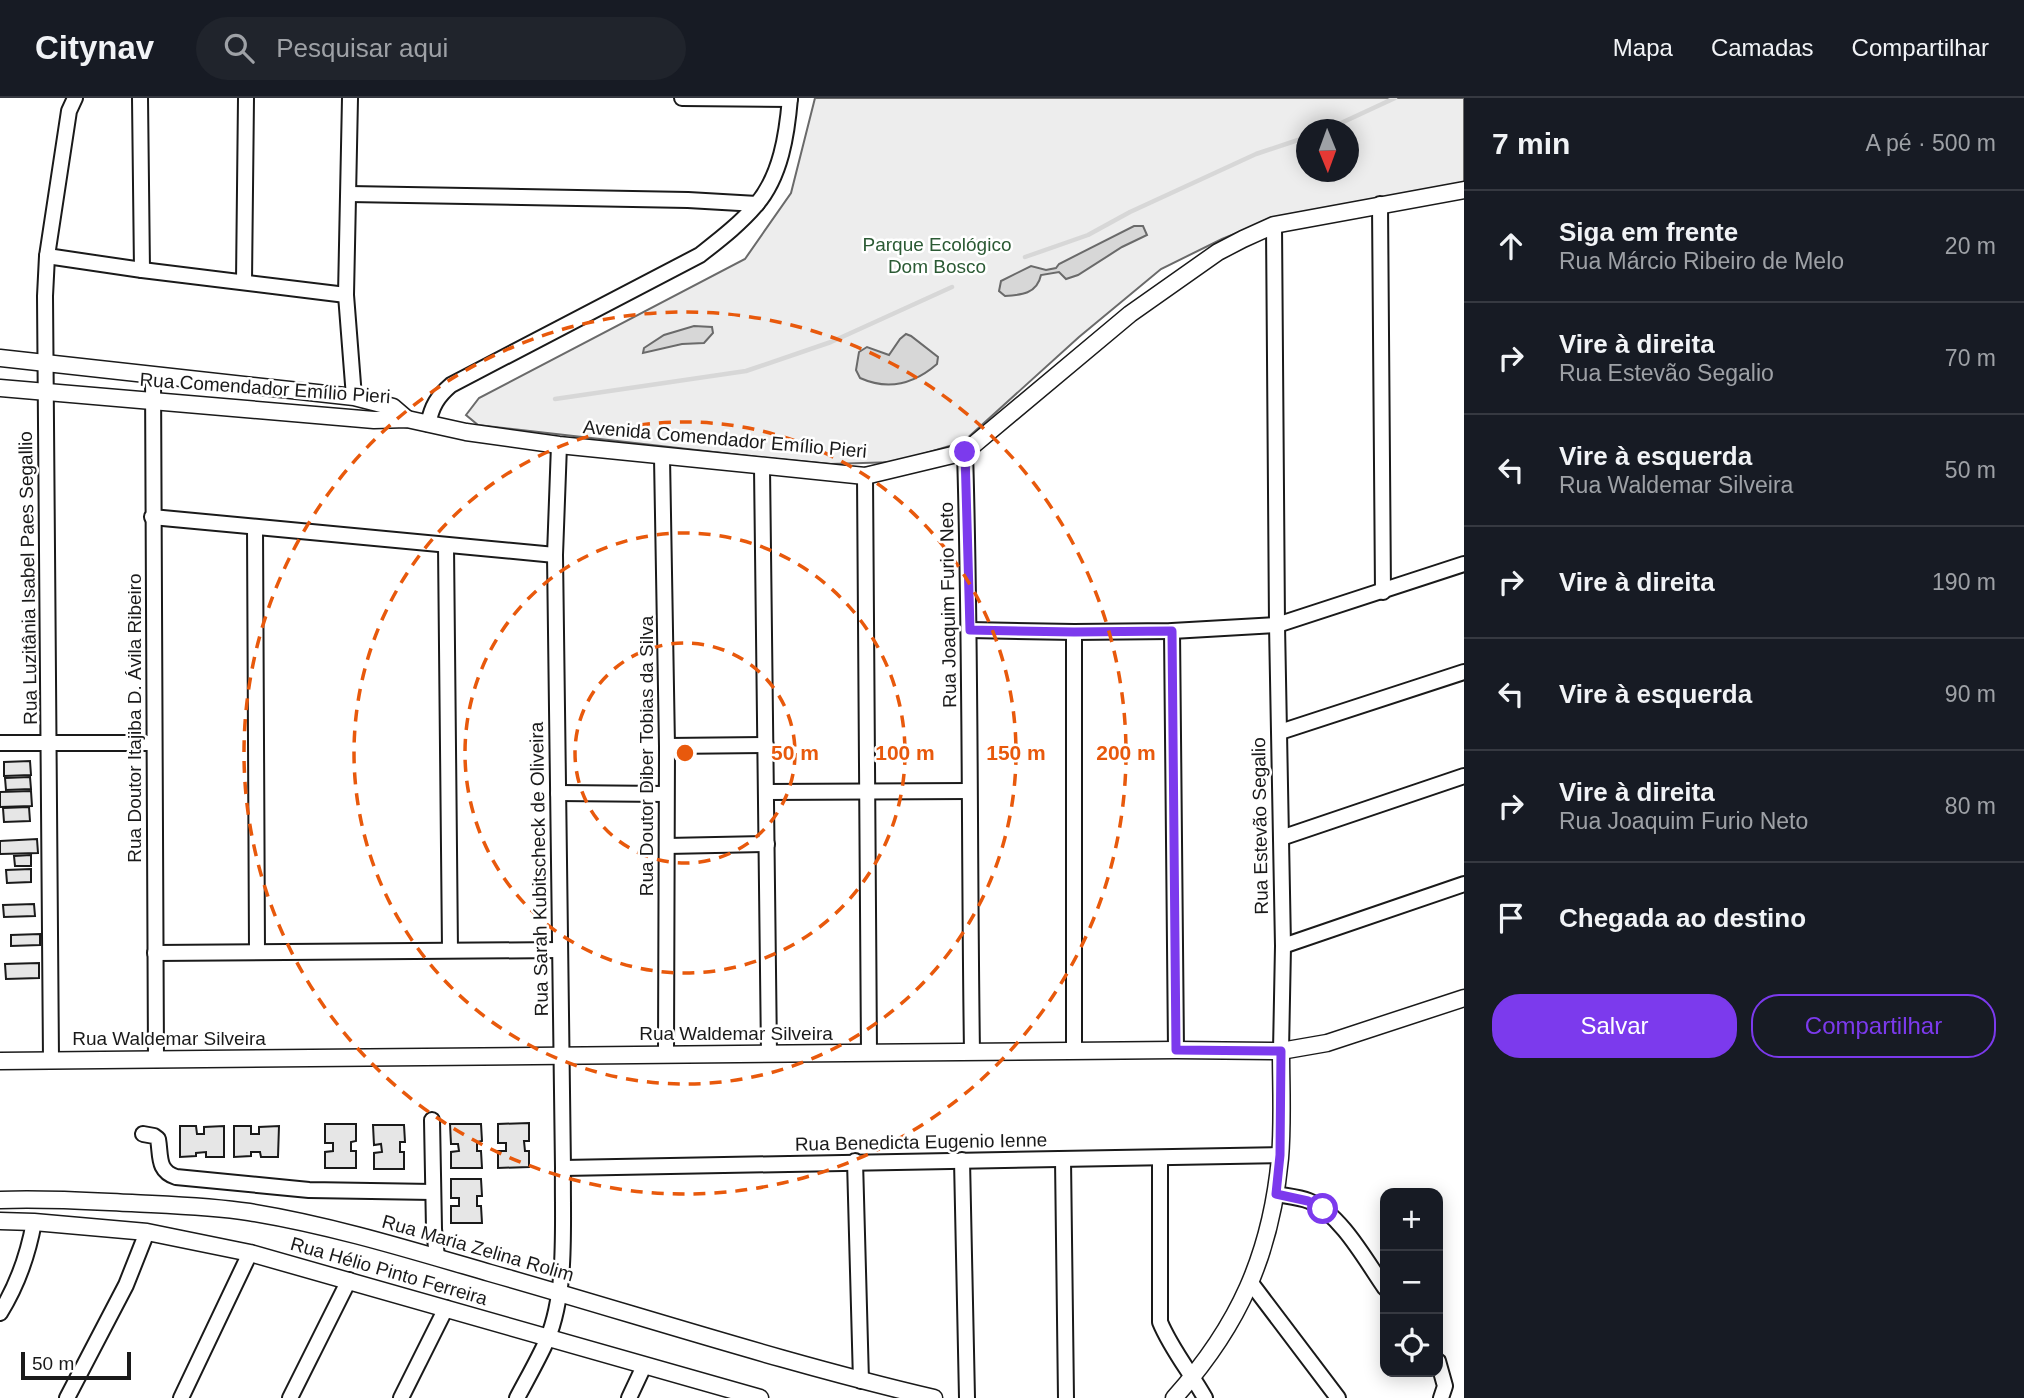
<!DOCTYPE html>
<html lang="pt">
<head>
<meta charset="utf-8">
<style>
  :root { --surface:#171b24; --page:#20242c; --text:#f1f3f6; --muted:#9ea1a6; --line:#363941; --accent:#7c3aed }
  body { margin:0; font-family:Helvetica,sans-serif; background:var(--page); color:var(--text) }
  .controls { position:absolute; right:21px; bottom:21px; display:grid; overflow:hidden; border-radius:14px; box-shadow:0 4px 18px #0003 }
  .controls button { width:63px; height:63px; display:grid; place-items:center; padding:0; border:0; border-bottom:2px solid var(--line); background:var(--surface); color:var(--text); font:35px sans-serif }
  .compass { position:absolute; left:1296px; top:21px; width:63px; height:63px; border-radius:50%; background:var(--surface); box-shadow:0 4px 18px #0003; rotate:179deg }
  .scale { position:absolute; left:21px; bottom:18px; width:110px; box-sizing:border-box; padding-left:7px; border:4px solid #1a1a1a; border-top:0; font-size:19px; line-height:24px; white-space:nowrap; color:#1a1a1a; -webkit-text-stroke:5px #fff; paint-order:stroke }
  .stop { position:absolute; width:21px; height:21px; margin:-16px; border:5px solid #7c3aed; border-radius:50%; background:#fff }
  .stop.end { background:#7c3aed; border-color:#fff; box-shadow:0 2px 7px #0008 }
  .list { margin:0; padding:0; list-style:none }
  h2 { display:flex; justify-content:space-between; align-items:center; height:91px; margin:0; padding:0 28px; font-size:30px }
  h2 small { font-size:23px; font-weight:400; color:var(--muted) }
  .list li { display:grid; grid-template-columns:46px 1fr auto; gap:21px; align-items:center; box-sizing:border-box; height:112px; padding:0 28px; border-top:2px solid var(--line) }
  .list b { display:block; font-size:26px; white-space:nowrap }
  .list p { margin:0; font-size:23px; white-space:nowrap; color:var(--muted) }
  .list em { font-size:23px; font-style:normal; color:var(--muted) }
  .actions { display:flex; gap:14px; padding:21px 28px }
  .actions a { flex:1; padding:16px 0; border:2px solid var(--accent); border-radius:28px; text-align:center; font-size:24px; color:var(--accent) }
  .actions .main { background:var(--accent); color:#fff }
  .icon { flex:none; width:38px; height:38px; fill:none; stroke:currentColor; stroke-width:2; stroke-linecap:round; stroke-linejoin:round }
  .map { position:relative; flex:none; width:1464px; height:1300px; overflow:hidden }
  header { display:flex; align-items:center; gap:42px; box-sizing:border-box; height:98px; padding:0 35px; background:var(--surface); border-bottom:2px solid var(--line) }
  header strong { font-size:33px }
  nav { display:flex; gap:38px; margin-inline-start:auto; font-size:24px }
  .search { width:490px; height:63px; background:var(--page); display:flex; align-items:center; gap:18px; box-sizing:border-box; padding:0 24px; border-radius:38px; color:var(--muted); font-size:26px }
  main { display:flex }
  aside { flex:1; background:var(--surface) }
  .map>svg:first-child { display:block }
  .built { fill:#ededed; stroke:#6a6a6a; stroke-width:2; fill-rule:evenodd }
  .water { fill:#d7d7d7; stroke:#6a6a6a; stroke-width:2 }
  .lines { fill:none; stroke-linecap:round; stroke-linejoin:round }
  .stream { stroke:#d7d7d7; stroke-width:4.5 }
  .building { fill:#e6e6e6; stroke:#1a1a1a; stroke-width:2 }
  .minor-casing { stroke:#1a1a1a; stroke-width:18 }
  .tertiary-casing { stroke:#1a1a1a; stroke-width:19 }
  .minor { stroke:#fff; stroke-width:14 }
  .tertiary { stroke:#fff; stroke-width:16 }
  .route { stroke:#7c3aed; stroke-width:9 }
  .ring { fill:none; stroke:#e8590c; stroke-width:3.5; stroke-dasharray:12 9 }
  .labels { text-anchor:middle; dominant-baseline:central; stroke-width:5; stroke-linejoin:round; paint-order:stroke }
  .park-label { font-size:19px; fill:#2b5a34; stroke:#fff }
  .street-label { font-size:19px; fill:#1a1a1a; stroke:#fff }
  .centre { fill:#e8590c; stroke:#fff; stroke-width:3.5 }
  .ring-label { font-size:21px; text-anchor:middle; font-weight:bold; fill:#e8590c; stroke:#fff; stroke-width:5; stroke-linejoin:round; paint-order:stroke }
</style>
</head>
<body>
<header>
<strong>Citynav</strong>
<div class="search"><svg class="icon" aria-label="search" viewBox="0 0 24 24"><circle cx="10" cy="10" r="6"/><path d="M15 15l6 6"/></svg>Pesquisar aqui</div>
<nav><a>Mapa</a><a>Camadas</a><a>Compartilhar</a></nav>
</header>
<main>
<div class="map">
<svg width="1464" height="1300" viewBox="0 0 1464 1300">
  <rect width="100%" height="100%" fill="#fff"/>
  <!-- built -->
  <path class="built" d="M 815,0 L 1464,0 L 1464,89 L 1269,122 L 1222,141 L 1161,171 L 1079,239 L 963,344 L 896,364 L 830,366 L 767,360 L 478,327 L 466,317 L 479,300 L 745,161 L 791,95 ZM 1307,32 L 1349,32 L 1349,74 L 1307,74 Z"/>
  <!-- water -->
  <g class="water">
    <path d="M 1134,128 L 1143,128 L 1147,137 L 1122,149 L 1078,177 L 1066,181 L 1059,174 L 1041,177 C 1037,196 1021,197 1005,198 L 999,193 L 1001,183 L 1031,168 L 1046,172 L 1056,170 L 1059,166 Z"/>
    <path d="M 694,228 L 712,229 L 713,235 L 704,245 L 682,246 L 643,255 L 644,250 L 664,237 Z"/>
    <path d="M 906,236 L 911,238 L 938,259 L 937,266 C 914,286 889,293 860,280 L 856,272 L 859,254 L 867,249 L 889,257 L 900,241 Z"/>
  </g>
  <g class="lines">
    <!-- stream -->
    <g class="stream">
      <path d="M 1326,32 L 1395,0"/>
      <path d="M 1025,159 L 1088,137 L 1130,114 L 1256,56 L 1307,39"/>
      <path d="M 555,301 L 746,273 L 831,244 L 952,189"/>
    </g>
  </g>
  <!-- building -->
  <g class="building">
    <path d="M 30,663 L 31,677 L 4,678 L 4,664 Z"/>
    <path d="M 30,679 L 31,691 L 6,692 L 5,680 Z"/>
    <path d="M 31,693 L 32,708 L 0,709 L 0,694 Z"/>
    <path d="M 29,709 L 30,723 L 4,724 L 3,710 Z"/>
    <path d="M 37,741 L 38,755 L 0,756 L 0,743 Z"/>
    <path d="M 31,757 L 31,768 L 15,768 L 14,758 Z"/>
    <path d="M 31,771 L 31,784 L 7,785 L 6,772 Z"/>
    <path d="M 34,806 L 35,818 L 4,819 L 3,807 Z"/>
    <path d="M 40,836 L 40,847 L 11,848 L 11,837 Z"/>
    <path d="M 39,865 L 39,880 L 6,881 L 5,866 Z"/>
    <path d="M 529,1025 L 529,1043 L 524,1043 L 525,1053 L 529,1053 L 529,1069 L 498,1070 L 498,1053 L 506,1053 L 506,1045 L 498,1045 L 498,1026 Z"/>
    <path d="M 325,1026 L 356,1026 L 356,1043 L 351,1044 L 351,1053 L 356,1053 L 356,1070 L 325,1070 L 325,1054 L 333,1053 L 333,1045 L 325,1045 Z"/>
    <path d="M 450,1026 L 481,1026 L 482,1043 L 477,1044 L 477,1053 L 481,1053 L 482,1070 L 451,1070 L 451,1054 L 459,1053 L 458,1046 L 451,1046 Z"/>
    <path d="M 373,1027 L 404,1027 L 405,1044 L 400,1044 L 400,1054 L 404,1054 L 404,1071 L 374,1071 L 374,1055 L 382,1054 L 381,1046 L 374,1047 Z"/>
    <path d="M 180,1028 L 196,1028 L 197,1036 L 204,1036 L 204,1029 L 224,1028 L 224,1059 L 206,1059 L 206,1054 L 196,1055 L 196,1058 L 180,1059 Z"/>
    <path d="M 234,1028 L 251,1028 L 251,1036 L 259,1036 L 259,1029 L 279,1028 L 278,1059 L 261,1059 L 260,1054 L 251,1054 L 251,1058 L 234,1059 Z"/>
    <path d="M 451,1081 L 481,1081 L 482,1098 L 477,1098 L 477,1108 L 481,1108 L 482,1125 L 451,1125 L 451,1108 L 459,1108 L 459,1100 L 451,1100 Z"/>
  </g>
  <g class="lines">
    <!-- minor casing -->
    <g class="minor-casing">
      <g id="minor">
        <path d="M 140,0 L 142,172"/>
        <path d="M 350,0 L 346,197 L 354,299"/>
        <path d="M 682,0 L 790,1"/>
        <path d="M 349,96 L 688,102 L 757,106"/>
        <path d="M 1380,106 L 1383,494"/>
        <path d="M 1274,127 L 1277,527 L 1283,848 L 1281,953"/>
        <path d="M 47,158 L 142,172 L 346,197"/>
        <path d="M 244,183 L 246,0"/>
        <path d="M 153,277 L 156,962"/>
        <path d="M 428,326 C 432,308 437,299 451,287 L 700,157 C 719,142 740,126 756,107 C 781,78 787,36 790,0"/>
        <path d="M 965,354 C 971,554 969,754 972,954"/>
        <path d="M 662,359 L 667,648 L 666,956"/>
        <path d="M 762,369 L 769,956"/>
        <path d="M 865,378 L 869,955"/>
        <path d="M 152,419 L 555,457"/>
        <path d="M 255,429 L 257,854"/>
        <path d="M 446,447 L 450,852"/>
        <path d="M 970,532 L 1074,534 L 1172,533 L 1277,527 L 1464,466"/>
        <path d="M 1172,533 L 1176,952"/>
        <path d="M 1074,534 L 1074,953"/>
        <path d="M 1280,634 L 1464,574"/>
        <path d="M 0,645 L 154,645"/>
        <path d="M 667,648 L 766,647"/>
        <path d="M 766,694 L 969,693"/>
        <path d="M 558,695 L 666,696"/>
        <path d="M 1281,740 L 1464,678"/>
        <path d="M 667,748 L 767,746"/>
        <path d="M 1283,848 L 1464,786"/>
        <path d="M 155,855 L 560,852"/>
        <path d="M 51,962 L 45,198 L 47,158 L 69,13 L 75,0"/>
        <path d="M 432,1022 L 434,1131 L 437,1159"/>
        <path d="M 143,1036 L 154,1038 L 158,1041 C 161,1058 157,1073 176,1079 L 309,1092 L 433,1094"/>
        <path d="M 1160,1060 L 1160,1224 C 1171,1251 1191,1275 1205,1300"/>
        <path d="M 1063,1061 L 1066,1300"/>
        <path d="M 962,1062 L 967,1300"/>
        <path d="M 855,1063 L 861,1283"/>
        <path d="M 563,1070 L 1280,1057"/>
        <path d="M 1276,1096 C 1286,1098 1299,1099 1309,1103 C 1341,1116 1366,1163 1385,1190"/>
        <path d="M 1251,1185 L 1338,1300"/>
        <path d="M 0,1215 C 18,1186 28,1157 34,1124"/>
        <path d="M 1438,1263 L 1445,1288 L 1441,1300"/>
        <path d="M 67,1300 L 126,1187 L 147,1134"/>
        <path d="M 181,1300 L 250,1155"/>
        <path d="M 290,1300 L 349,1182"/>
        <path d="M 401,1300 L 446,1210"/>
        <path d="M 517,1300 C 527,1281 538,1262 547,1242 C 568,1192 562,1123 563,1070 L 555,457 L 559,347"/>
        <path d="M 629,1300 L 644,1268"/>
      </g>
    </g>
    <!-- tertiary casing -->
    <g class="tertiary-casing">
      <g id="tertiary">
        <path d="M 0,260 L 354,299 L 393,309 L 407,321"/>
        <path d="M 0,290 L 374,322 L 407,321 L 466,334 L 559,347 L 865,378 L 965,354 L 1130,216 L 1218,154 L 1243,141 L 1274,127 L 1464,92"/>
        <path d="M 0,963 L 1176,952 L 1281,953 L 1327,945 L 1464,900"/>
        <path d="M 0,1102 C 44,1100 88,1103 132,1105 C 171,1107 210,1108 249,1114 C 330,1127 411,1152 490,1175 C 638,1217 784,1265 934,1300"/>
        <path d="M 0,1123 L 34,1124 L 147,1134 L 250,1155 L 760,1300"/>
        <path d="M 1174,1300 C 1239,1228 1271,1156 1280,1060 C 1283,1025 1281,988 1281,953"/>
      </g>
    </g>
    <!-- minor -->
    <use href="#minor" class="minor"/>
    <!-- tertiary -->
    <use href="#tertiary" class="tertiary"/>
  </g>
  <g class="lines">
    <!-- route -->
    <path class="route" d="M 965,354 L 970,532 L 1074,534 L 1172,533 L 1176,952 L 1281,953 L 1280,1057 L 1276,1096 L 1308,1103 L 1323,1111"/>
  </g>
  <!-- distance rings -->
  <g class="ring">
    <circle cx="685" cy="655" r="110"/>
    <circle cx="685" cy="655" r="220"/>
    <circle cx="685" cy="655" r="331"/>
    <circle cx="685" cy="655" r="441"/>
  </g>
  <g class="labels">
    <!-- park labels -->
    <g class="park-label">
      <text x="937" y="146">Parque Ecológico<tspan x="937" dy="22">Dom Bosco</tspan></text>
    </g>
    <!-- street labels -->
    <g class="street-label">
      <text transform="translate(265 290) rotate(4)">Rua Comendador Emílio Pieri</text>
      <text transform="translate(725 341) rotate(5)">Avenida Comendador Emílio Pieri</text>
      <text transform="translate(28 480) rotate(-91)">Rua Luzitânia Isabel Paes Segallio</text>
      <text transform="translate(948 507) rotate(-91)">Rua Joaquim Furio Neto</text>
      <text transform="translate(134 620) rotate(-90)">Rua Doutor Itajiba D. Ávila Ribeiro</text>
      <text transform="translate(646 658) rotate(-90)">Rua Doutor Diber Tobias da Silva</text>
      <text transform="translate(1260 728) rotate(-91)">Rua Estevão Segalio</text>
      <text transform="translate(539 771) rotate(-91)">Rua Sarah Kubitscheck de Oliveira</text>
      <text x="736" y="935">Rua Waldemar Silveira</text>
      <text x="169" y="940">Rua Waldemar Silveira</text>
      <text transform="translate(921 1044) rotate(-1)">Rua Benedicta Eugenio Ienne</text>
      <text transform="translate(478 1150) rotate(16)">Rua Maria Zelina Rolim</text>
      <text transform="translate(389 1173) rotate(16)">Rua Hélio Pinto Ferreira</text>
    </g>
  </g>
  <circle cx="685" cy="655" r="10" class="centre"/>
  <g class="ring-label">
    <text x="795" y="662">50 m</text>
    <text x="905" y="662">100 m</text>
    <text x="1016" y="662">150 m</text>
    <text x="1126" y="662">200 m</text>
  </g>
</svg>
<div class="controls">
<button>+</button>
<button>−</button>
<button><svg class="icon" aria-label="locate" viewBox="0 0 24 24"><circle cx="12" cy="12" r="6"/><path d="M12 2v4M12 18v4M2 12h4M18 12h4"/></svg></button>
</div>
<svg class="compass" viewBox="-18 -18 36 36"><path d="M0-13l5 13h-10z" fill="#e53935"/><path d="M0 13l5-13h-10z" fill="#9ea1a6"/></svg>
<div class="scale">50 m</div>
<div class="stop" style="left:1323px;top:1111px"></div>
<div class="stop end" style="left:965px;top:354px"></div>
</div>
<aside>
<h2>7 min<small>A pé · 500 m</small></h2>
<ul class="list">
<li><svg class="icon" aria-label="ahead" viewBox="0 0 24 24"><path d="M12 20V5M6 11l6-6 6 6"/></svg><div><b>Siga em frente</b><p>Rua Márcio Ribeiro de Melo</p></div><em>20 m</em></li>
<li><svg class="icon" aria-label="right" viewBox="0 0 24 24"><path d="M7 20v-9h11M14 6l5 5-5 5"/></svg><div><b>Vire à direita</b><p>Rua Estevão Segalio</p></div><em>70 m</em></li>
<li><svg class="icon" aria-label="left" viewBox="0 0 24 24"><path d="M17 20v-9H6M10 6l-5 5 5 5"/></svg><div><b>Vire à esquerda</b><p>Rua Waldemar Silveira</p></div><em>50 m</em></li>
<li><svg class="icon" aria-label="right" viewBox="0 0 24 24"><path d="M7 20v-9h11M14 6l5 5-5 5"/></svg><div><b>Vire à direita</b></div><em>190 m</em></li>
<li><svg class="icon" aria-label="left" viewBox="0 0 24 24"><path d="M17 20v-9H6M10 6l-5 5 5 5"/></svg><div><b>Vire à esquerda</b></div><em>90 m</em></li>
<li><svg class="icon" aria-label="right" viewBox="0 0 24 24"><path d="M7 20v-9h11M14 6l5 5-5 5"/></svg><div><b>Vire à direita</b><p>Rua Joaquim Furio Neto</p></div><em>80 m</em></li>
<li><svg class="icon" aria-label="arrive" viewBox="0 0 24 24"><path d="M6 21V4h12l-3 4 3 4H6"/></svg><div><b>Chegada ao destino</b></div></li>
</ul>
<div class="actions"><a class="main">Salvar</a><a>Compartilhar</a></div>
</aside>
</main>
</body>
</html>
